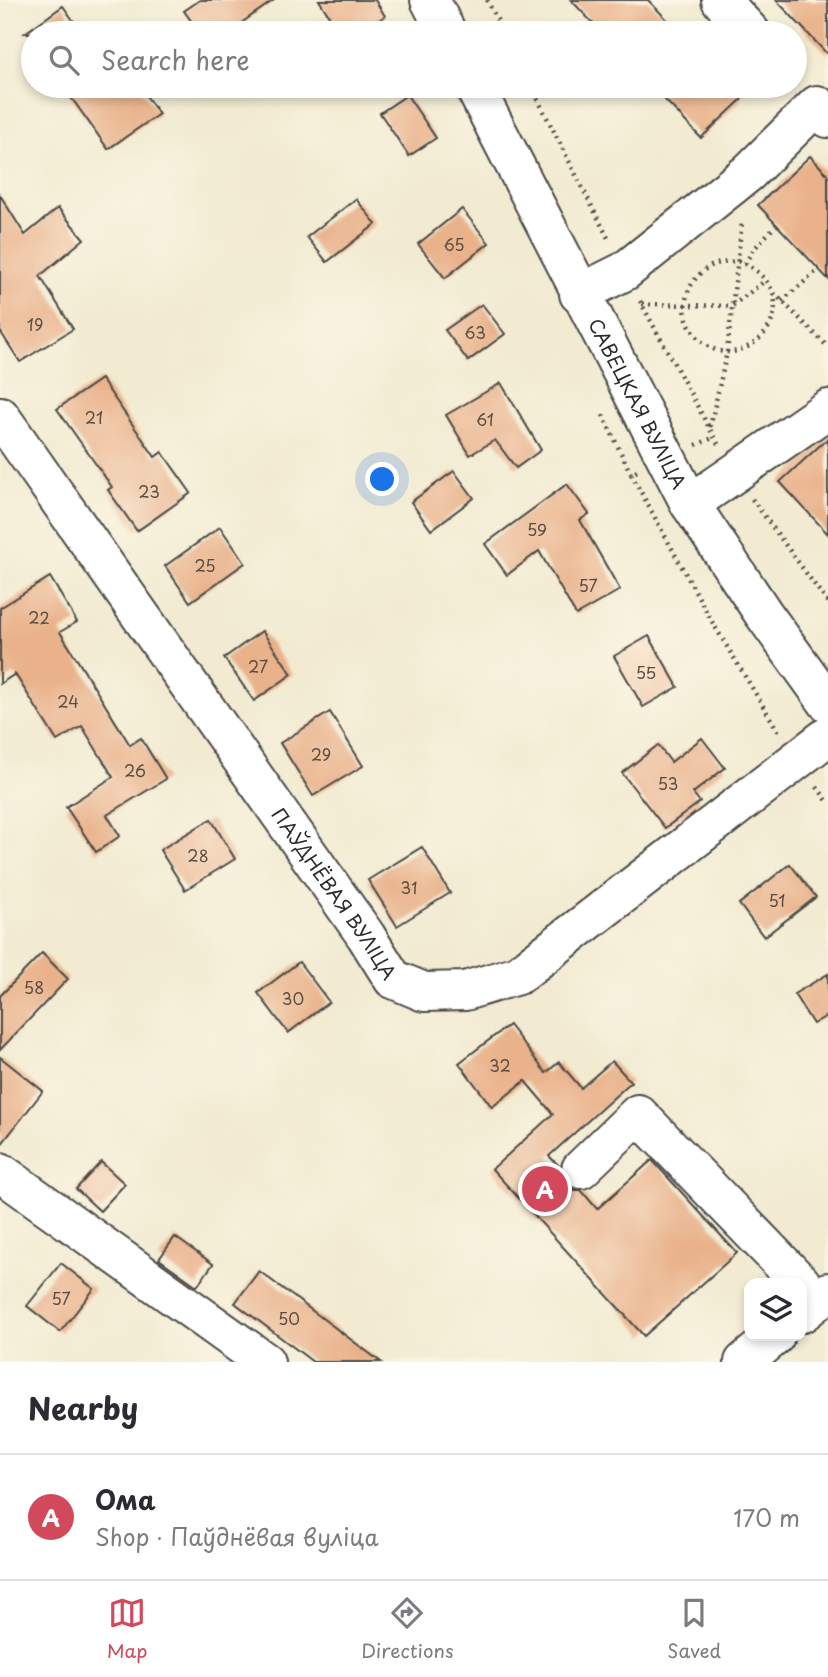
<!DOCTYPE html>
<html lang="en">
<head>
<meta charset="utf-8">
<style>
  :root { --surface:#fff; --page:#f2f2f3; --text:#2b2b33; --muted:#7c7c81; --line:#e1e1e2; --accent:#d1495b }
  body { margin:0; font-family:"Playpen Sans",sans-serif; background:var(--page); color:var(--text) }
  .controls { position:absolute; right:21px; bottom:21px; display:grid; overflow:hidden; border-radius:14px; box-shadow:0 4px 10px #0003 }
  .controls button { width:63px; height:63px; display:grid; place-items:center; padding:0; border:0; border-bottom:2px solid var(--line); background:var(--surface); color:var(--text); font:35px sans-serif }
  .you { position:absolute; left:383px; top:480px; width:24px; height:24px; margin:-18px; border:5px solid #fff; border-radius:50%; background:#1a73e8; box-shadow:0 0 0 10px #1a73e833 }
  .badge { display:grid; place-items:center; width:46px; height:46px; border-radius:50%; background:var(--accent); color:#fff; font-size:23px; font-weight:700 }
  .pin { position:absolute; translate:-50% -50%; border:4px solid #fff; box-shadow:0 2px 7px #0006 }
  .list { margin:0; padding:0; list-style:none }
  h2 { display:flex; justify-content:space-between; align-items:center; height:91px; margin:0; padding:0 28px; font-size:30px }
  h2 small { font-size:23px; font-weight:400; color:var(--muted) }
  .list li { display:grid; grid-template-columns:46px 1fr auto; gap:21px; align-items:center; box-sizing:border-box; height:126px; padding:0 28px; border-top:2px solid var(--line) }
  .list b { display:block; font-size:26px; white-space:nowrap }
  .list p { margin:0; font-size:23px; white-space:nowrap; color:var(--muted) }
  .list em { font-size:23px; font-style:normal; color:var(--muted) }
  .icon { flex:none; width:38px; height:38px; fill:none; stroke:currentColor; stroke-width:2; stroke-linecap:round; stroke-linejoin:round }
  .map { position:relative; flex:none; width:828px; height:1362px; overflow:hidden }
  .search { position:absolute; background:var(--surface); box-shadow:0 4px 10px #0003; left:21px; right:21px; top:21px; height:77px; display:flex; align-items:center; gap:18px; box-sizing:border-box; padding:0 24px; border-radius:38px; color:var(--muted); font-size:26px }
  .sheet { height:217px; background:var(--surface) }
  nav { display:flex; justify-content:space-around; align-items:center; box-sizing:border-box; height:98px; border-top:2px solid var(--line); background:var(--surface); font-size:19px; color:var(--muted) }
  nav a { display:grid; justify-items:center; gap:4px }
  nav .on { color:var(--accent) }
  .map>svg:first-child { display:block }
  .building { fill:#e9b28b }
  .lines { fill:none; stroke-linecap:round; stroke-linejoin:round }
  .minor-casing { stroke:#494844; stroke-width:42 }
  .path { stroke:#494844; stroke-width:4.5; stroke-dasharray:2 5; stroke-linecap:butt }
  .minor { stroke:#fff; stroke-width:38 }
  .labels { text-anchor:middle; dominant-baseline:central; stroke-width:7; stroke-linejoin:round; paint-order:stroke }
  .number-label { font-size:16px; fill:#5a4d43 }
  .street-label { font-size:19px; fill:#2b2b2b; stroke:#fcf5e5 }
</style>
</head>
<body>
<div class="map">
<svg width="828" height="1362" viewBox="0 0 828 1362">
  <rect width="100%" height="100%" fill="#fcf5e5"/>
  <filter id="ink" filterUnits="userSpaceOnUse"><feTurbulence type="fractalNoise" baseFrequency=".0143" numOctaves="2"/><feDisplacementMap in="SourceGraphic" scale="14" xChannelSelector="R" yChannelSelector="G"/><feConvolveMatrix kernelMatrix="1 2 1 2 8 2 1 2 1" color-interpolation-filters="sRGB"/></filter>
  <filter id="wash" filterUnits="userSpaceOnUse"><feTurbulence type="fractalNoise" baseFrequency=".00686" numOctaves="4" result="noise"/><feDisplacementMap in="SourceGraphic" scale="28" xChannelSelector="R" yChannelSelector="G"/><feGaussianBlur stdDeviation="1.57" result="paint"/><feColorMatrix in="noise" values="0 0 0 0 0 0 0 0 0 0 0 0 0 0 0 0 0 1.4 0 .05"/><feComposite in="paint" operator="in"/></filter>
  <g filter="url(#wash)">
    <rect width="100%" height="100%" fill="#f2ebd2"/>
    <g id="blocks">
      <!-- building -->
      <g class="building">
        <path d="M 200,0 L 274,0 L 227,33 L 200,33 L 184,11 Z"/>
        <path d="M 319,0 L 375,0 L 385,16 L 359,33 L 340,33 Z"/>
        <path d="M 571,0 L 648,0 L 680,33 L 602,33 Z"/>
        <path d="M 776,0 L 828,0 L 828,55 L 799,24 Z"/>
        <path d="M 63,6 L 82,33 L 25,33 Z"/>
        <path d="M 63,86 L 139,86 L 159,114 L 108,149 Z"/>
        <path d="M 652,86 L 729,86 L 742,99 L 701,138 Z"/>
        <path d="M 407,95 L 436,138 L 409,156 L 380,113 Z"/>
        <path d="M 810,156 L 828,175 L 828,279 L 758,205 Z"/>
        <path d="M 0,195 L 25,235 L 58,208 L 84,239 L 40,276 L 73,329 L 20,362 L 0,331 Z"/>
        <path d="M 356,199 L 376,224 L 327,262 L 307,237 Z"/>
        <path d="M 462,209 L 489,243 L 445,278 L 418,244 Z"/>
        <path d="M 482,304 L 505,334 L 468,361 L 445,330 Z"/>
        <path d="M 101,379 L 155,457 L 162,452 L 191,493 L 137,531 L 108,490 L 112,487 L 57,409 Z"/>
        <path d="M 501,383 L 541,450 L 516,468 L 495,440 L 470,455 L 446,415 Z"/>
        <path d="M 828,438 L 828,534 L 780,482 Z"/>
        <path d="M 454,471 L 474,498 L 431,530 L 411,502 Z"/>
        <path d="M 567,484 L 589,514 L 580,520 L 620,590 L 576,615 L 539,551 L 507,575 L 485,544 Z"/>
        <path d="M 220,527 L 245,563 L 190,602 L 165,566 Z"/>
        <path d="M 50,577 L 77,622 L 60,632 L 130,745 L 141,738 L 166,779 L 107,815 L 120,836 L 96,852 L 66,807 L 113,777 L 82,726 L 57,741 L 15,674 L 0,684 L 0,608 Z"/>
        <path d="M 262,631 L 292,674 L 254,701 L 224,658 Z"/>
        <path d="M 649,636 L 678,687 L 643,707 L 614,656 Z"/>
        <path d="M 330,712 L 363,766 L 313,796 L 280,743 Z"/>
        <path d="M 702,738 L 725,768 L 693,793 L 700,802 L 665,828 L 622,773 L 658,745 L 671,762 Z"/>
        <path d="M 211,819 L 235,859 L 185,890 L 160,850 Z"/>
        <path d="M 422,847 L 450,893 L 397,926 L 368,880 Z"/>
        <path d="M 790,864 L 816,897 L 764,937 L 739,904 Z"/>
        <path d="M 42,953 L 68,979 L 0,1050 L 0,996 Z"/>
        <path d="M 299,962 L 329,1002 L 288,1033 L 258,993 Z"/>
        <path d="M 828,974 L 828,1015 L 813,1024 L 794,994 Z"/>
        <path d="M 509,1025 L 546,1073 L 559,1062 L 581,1088 L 612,1061 L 631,1082 L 549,1156 L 560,1167 L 560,1175 L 566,1185 L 574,1190 L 581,1190 L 597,1209 L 652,1160 L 737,1253 L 644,1336 L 492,1169 L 553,1114 L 525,1081 L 492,1107 L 459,1063 Z"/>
        <path d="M 0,1057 L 43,1091 L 0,1146 Z"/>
        <path d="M 101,1162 L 125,1184 L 100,1211 L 76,1189 Z"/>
        <path d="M 175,1237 L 213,1264 L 197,1286 L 159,1259 Z"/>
        <path d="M 61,1263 L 94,1289 L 60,1332 L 27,1306 Z"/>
        <path d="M 259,1271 L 381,1362 L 313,1362 L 235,1303 Z"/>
      </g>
    </g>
  </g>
  <g filter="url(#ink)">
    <use href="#blocks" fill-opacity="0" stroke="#494844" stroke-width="2"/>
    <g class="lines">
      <!-- minor casing -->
      <g class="minor-casing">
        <g id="minor">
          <path d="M 430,0 L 447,33"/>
          <path d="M 721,0 L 751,33"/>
          <path id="s1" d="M 474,86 L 690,504 L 763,613 L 828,703"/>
          <path d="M 579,294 L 625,271 L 748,173 L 817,105 L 828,118"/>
          <path id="s2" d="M 0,416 L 366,936 L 393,979 L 424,992 L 465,991 L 518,975 L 828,736"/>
          <path d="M 690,504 L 828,409"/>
          <path d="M 581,1169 L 638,1114 L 801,1283"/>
          <path d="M 0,1172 L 265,1362"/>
          <path d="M 802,1313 L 828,1292"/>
          <path d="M 744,1362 L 775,1336"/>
        </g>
      </g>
      <!-- path -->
      <g class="path">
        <path d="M 487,0 L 504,33"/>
        <path d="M 531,86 L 609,240"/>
        <path d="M 738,261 C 828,299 730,399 690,326 C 677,303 692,272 716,264 C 723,262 731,262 738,261 Z"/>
        <path d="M 745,264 L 753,250 L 776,225"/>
        <path d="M 774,293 L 828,347"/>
        <path d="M 640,301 L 718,444"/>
        <path d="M 782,301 L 819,269"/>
        <path d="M 642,304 L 732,306 L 766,280"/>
        <path d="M 603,415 L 631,474"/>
        <path d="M 710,427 L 727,352 L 742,222"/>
        <path d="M 696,445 L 715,437"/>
        <path d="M 637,471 L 631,474 L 711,620 L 780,734"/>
        <path d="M 752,499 L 828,603"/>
        <path d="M 817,787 L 828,802"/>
      </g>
      <!-- minor -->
      <use href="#minor" class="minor"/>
    </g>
  </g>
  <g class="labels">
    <!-- number labels -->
    <g class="number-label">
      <text x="454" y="244">65</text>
      <text x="35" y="324">19</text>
      <text x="475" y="332">63</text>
      <text x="94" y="417">21</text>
      <text x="485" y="419">61</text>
      <text x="149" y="491">23</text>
      <text x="537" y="529">59</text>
      <text x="205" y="565">25</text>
      <text x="588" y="585">57</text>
      <text x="39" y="617">22</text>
      <text x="258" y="666">27</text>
      <text x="646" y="672">55</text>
      <text x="68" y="701">24</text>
      <text x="321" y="754">29</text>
      <text x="135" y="770">26</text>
      <text x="668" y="783">53</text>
      <text x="198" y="855">28</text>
      <text x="409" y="887">31</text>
      <text x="777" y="900">51</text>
      <text x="34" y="987">58</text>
      <text x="293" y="998">30</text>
      <text x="500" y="1065">32</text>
      <text x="61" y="1298">57</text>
      <text x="289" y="1318">50</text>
    </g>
    <!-- street labels -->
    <g class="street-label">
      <text stroke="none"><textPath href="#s1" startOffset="357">САВЕЦКАЯ ВУЛІЦА</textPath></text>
      <text stroke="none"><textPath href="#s2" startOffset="583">ПАЎДНЁВАЯ ВУЛІЦА</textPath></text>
    </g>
  </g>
</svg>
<div class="controls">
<button><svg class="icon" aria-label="layers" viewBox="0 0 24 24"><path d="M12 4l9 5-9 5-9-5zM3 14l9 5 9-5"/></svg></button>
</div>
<div class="you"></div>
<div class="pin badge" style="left:545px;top:1189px">A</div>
<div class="search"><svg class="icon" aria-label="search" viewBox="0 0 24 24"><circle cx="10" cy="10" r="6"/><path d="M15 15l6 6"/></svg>Search here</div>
</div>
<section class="sheet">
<h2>Nearby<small></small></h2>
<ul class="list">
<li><span class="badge">A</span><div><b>Ома</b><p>Shop · Паўднёвая вуліца</p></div><em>170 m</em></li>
</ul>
</section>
<nav>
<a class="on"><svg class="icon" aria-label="map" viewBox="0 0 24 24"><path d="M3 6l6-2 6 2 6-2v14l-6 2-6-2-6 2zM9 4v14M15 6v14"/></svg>Map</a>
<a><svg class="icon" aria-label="directions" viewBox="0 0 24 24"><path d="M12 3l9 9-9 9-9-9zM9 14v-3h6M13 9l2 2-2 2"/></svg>Directions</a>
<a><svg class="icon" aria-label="saved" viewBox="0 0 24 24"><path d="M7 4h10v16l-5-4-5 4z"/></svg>Saved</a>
</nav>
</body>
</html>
